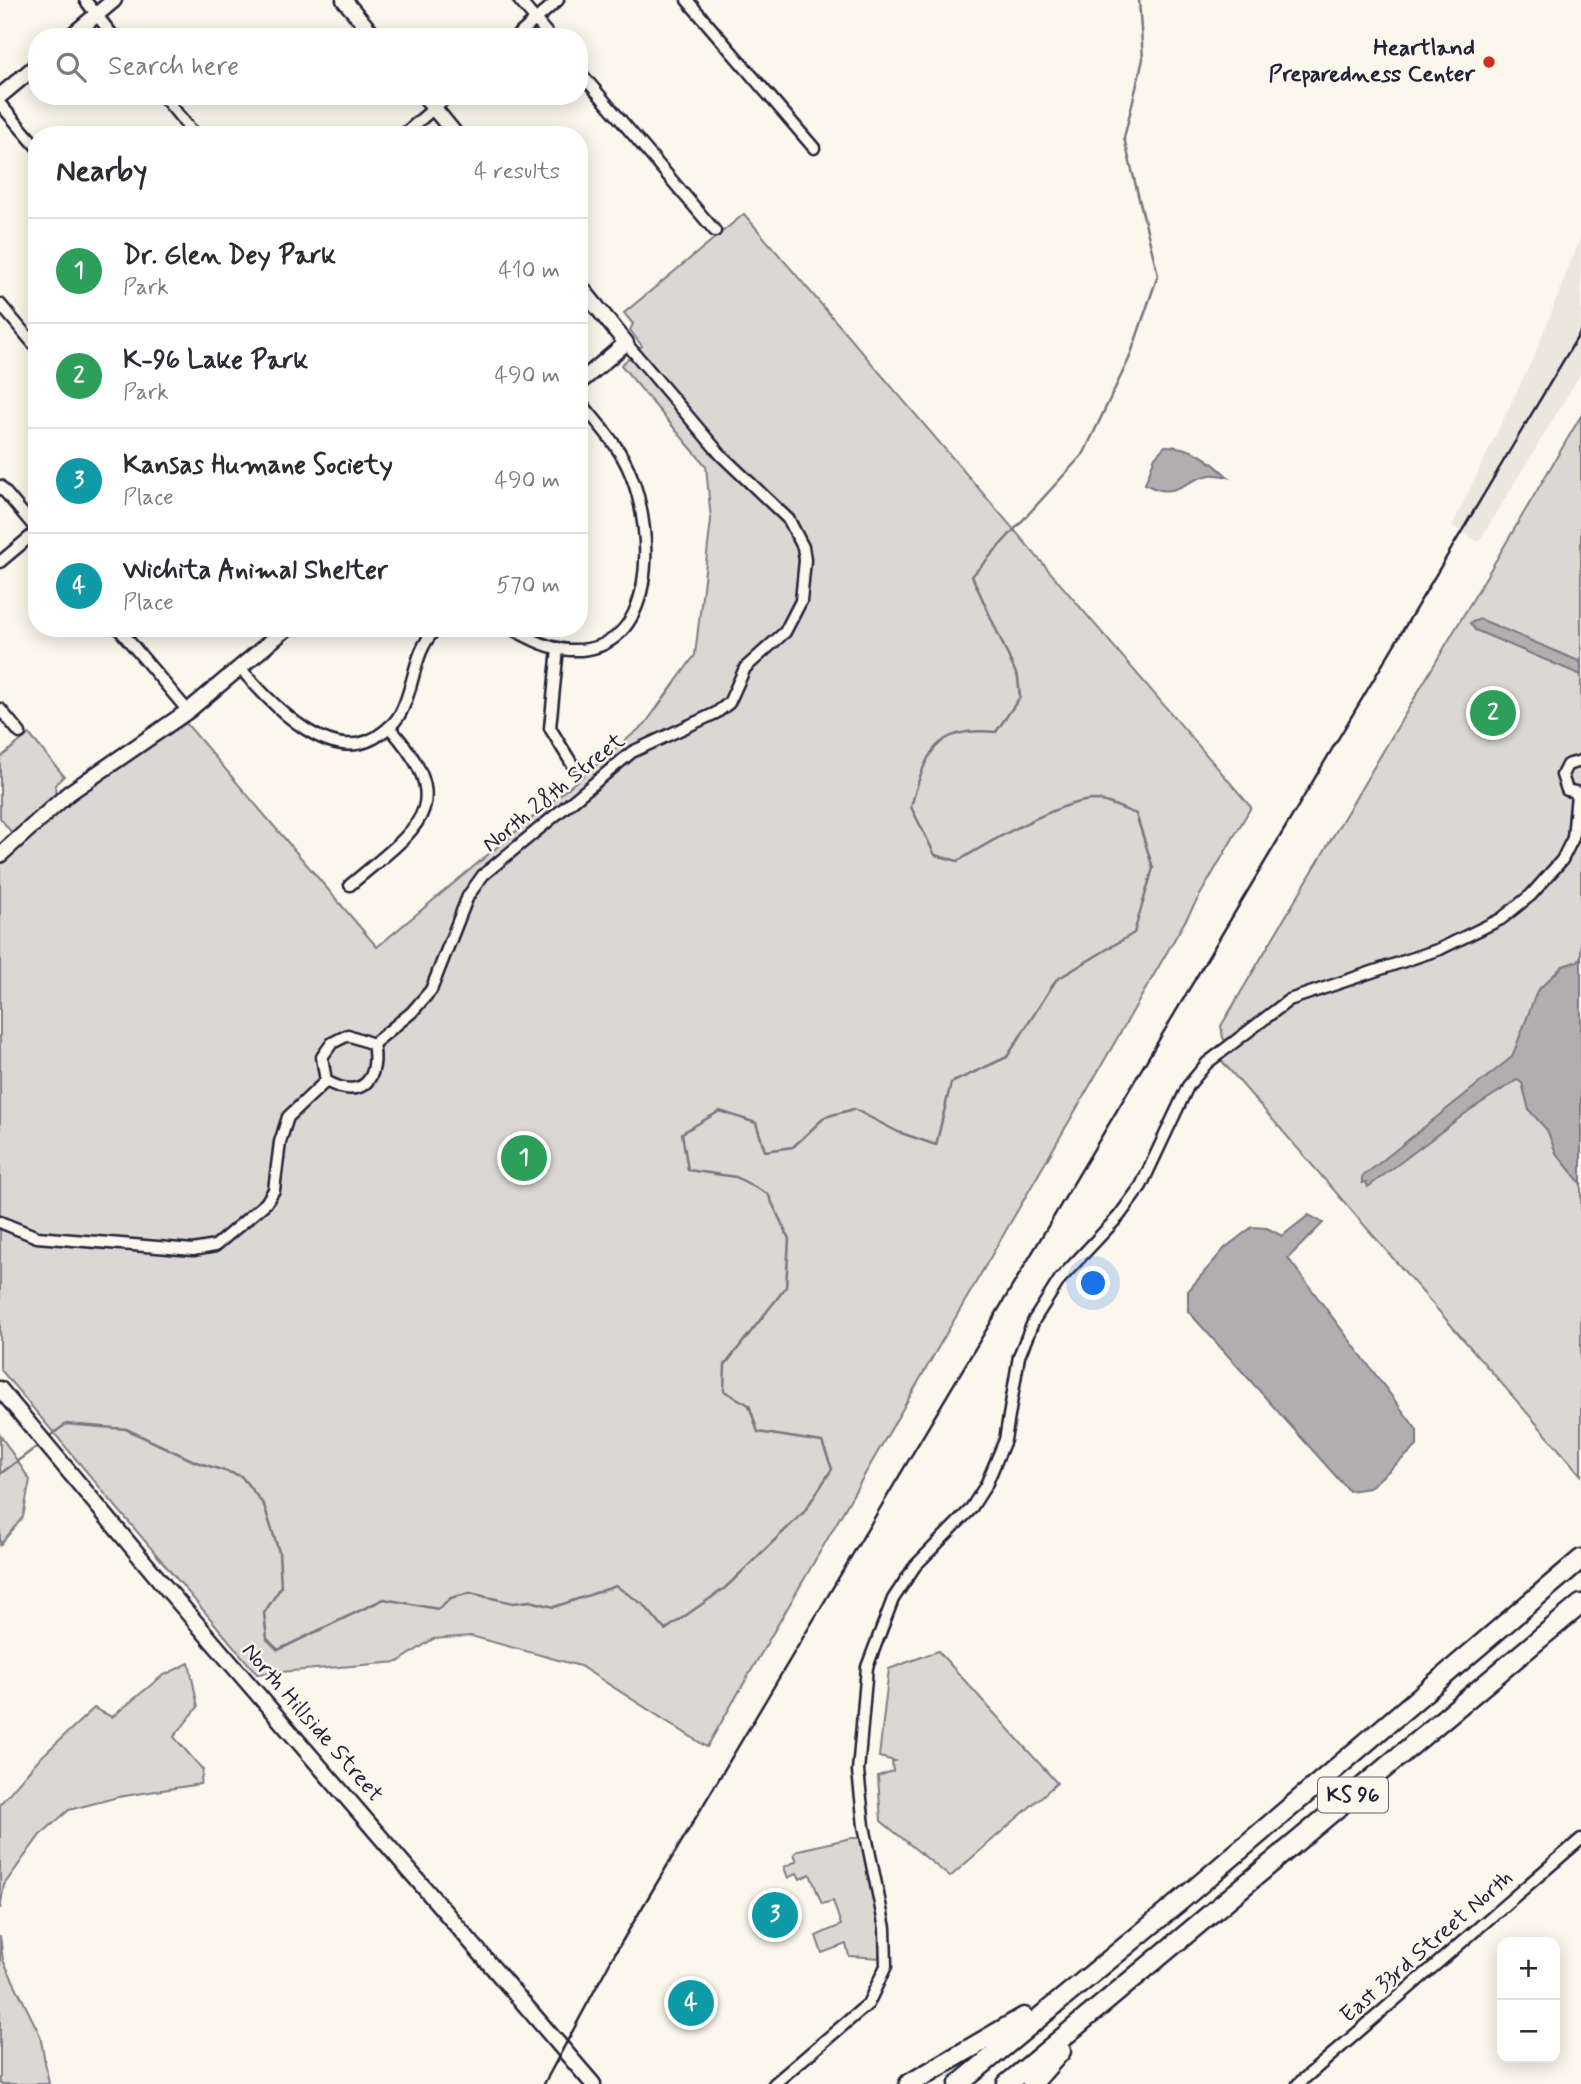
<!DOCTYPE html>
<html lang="en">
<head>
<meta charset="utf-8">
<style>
  :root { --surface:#fff; --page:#f7f7f7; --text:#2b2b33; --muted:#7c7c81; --line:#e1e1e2; --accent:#ea580c }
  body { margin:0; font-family:Mynerve,sans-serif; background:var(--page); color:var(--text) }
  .controls { position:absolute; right:21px; bottom:21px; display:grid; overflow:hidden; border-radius:14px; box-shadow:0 4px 18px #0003 }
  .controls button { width:63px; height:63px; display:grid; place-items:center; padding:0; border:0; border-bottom:2px solid var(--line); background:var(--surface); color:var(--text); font:35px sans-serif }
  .you { position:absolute; left:1094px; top:1284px; width:24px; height:24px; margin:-18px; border:5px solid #fff; border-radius:50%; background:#1a73e8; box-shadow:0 0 0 10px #1a73e833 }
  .badge { display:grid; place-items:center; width:46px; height:46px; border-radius:50%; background:var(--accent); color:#fff; font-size:23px; font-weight:700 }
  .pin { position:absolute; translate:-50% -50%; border:4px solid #fff; box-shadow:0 2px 7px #0006 }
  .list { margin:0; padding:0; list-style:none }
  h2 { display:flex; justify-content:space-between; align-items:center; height:91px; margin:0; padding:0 28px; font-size:30px }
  h2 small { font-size:23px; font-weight:400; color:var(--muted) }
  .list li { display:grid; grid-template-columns:46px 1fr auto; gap:21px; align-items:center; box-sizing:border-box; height:105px; padding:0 28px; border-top:2px solid var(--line) }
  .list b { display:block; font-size:26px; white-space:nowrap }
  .list p { margin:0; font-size:23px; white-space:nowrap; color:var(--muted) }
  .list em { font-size:23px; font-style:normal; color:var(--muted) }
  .icon { flex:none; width:38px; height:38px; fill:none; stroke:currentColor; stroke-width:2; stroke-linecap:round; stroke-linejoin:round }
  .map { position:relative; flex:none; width:1581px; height:2084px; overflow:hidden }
  .search { position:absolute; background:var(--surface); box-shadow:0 4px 18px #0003; left:28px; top:28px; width:560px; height:77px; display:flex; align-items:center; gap:18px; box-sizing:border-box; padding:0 24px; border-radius:28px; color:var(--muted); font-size:26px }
  .panel { position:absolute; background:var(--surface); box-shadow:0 4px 18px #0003; left:28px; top:126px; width:560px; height:511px; border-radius:28px }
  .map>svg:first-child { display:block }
  .built { fill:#ebe7df }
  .green { fill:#dbd8d3; stroke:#7e7d87; stroke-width:2 }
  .water { fill:#b1aeb0; stroke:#787681; stroke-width:2 }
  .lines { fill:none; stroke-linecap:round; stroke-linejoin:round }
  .stream { stroke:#787681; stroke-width:2.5 }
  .street-casing { stroke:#22223b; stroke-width:15 }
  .secondary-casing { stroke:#22223b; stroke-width:19 }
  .highway-casing { stroke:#22223b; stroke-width:23 }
  .street { stroke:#fbf7ec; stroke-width:10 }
  .secondary { stroke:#fbf7ec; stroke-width:14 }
  .highway { stroke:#fbf7ec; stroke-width:18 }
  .rail { stroke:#22223b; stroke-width:2.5 }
  .poi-dot { fill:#c8321e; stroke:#fbf7ec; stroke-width:2.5 }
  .labels { text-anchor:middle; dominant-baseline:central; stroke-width:5; stroke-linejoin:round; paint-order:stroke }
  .shield { fill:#fbf7ec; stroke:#636270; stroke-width:2 }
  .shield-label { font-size:21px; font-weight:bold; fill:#22223b }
  .poi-label { font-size:23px; font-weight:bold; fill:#22223b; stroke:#fbf7ec; text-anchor:end }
  .street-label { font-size:23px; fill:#22223b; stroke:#fbf7ec }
</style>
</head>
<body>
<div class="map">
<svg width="1581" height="2084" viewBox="0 0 1581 2084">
  <rect width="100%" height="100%" fill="#fbf7ec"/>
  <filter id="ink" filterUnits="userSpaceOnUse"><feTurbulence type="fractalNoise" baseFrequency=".0143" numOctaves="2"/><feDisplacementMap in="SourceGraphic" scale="14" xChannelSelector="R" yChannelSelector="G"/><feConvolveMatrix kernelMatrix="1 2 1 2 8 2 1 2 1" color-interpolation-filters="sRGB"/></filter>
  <g filter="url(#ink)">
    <!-- built -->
    <path class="built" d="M 1581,236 L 1581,373 L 1479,542 L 1452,526 L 1535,354 Z"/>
    <!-- green -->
    <g class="green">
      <path d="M 744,214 L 1251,807 L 707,1747 L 580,1666 L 471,1636 L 433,1639 L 398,1662 L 257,1674 L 0,1369 L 0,862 L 87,788 L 186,723 L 377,947 L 645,724 L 695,655 L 711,520 L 706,466 L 621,365 L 642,346 L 630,330 L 633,324 L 624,313 Z"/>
      <path d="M 1581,416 L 1581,1475 L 1221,1060 L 1233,1050 L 1223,1038 L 1221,1026 Z"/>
      <path d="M 29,734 L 64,776 L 55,785 L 56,795 L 12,833 L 0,818 L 0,758 Z"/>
      <path d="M 0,1435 L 30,1480 L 23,1517 L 0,1545 Z"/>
      <path d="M 938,1651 L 1057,1783 L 950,1877 L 881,1821 L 878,1776 L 893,1771 L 892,1762 L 895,1761 L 879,1757 L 889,1669 Z"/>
      <path d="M 189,1663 L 198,1707 L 174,1737 L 203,1770 L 200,1784 L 118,1797 L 69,1810 L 40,1835 L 4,1885 L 0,1909 L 0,1804 L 37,1761 L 94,1708 L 112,1717 L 162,1676 Z"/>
      <path d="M 851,1838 L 861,1838 L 880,1930 L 881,1958 L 849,1956 L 846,1944 L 822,1953 L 816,1936 L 841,1925 L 833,1901 L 822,1904 L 810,1874 L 800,1879 L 797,1873 L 788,1878 L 784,1867 L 797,1861 L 794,1854 L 799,1850 Z"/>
      <path d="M 0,1936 L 3,1960 L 40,2035 L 49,2084 L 0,2084 Z"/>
    </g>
    <!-- water -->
    <g class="water">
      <path d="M 1165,446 C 1192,446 1209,459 1228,477 C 1223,476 1215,474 1210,475 C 1183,480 1176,501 1145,484 L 1155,457 Z"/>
      <path d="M 1480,619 L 1581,662 L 1581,675 L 1475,630 L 1470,623 Z"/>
      <path d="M 1581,956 L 1581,1184 L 1556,1153 L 1547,1130 L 1529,1110 L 1522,1083 L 1517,1080 L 1470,1110 L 1368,1187 L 1366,1182 L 1362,1183 L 1362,1177 L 1512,1057 L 1537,991 L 1563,966 L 1578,961 Z"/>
      <path d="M 1309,1215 L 1323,1223 L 1288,1258 L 1417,1430 L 1417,1446 L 1369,1488 L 1349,1491 L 1188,1311 L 1188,1291 L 1225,1248 L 1252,1227 L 1267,1228 L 1282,1236 Z"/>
    </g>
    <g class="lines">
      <!-- stream -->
      <g class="stream">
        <path d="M 47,1438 L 66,1424 L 126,1429 L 196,1462 L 241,1476 L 264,1505 L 279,1552 L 281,1587 L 264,1613 L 267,1639 L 278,1650 L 384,1599 L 438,1609 L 451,1598 L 470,1593 L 513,1603 L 530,1601 L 554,1607 L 616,1586 L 644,1605 L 665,1630 L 725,1588 L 804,1512 L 832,1469 L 822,1442 L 758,1432 L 749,1405 L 724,1391 L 725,1365 L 786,1287 L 789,1239 L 768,1194 L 736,1177 L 688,1170 L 682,1133 L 720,1111 L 756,1123 L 765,1151 L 793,1147 L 825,1117 L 854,1109 L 898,1132 L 936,1145 L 951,1083 L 1007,1057 L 1056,980 L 1134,933 L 1153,868 L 1136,814 C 1124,810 1107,800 1094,800 C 1061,800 988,843 958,861 L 935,855 L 911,807 C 926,753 934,726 996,732 L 1020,697 L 1018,678 L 972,576 L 1084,453 L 1129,359 L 1158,275 L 1124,138 L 1143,59 L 1139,0"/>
        <path d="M 0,1474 L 39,1445"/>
      </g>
      <!-- street casing -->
      <g class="street-casing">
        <g id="street">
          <path d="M 85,0 L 114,37"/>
          <path d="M 519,0 L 550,37"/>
          <path d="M 687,0 L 814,148"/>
          <path d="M 516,37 L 558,0"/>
          <path d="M 579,71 L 715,231"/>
          <path d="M 163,96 L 195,135"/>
          <path d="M 0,104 L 37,147"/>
          <path d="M 403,135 L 448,96"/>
          <path d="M 0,304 L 37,348"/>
          <path d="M 0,486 L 37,530"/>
          <path d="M 0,562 L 37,531"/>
          <path d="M 118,628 L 188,711"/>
          <path d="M 510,628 C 529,638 548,649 570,650 C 659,654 654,532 631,475 C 620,446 598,424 579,400"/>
          <path d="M 558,648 L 550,728 L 572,764"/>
          <path d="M 240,668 C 270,702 333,773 383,732 C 390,727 397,721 401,712 C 415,686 413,650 437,628"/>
          <path d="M 0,709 L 20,733"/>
          <path d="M 1580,793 L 1567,790 L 1562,775 L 1567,765 L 1581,761"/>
          <path d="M 350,885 C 416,829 461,807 389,727"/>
          <path d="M 348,1035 L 373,1044 C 380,1079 362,1101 326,1081 L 322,1057 L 332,1043 Z"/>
          <path d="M 373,1044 L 412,1012 L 431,990 L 468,896 L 483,875 L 632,752 L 716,713 L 729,703 L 745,668 L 785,632 L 801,601 L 805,560 L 803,547 L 789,520 L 721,455 L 626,343"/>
          <path d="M 0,1222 L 37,1237 L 193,1250 L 215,1246 L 266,1203 L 274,1190 L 280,1142 L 288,1117 L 326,1081"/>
          <path d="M 774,2084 L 868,2004 L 886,1966 L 885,1928 L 864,1826 L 858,1771 L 867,1667 L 893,1599 L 915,1566 L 970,1510 L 986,1485 L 1005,1440 L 1019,1356 L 1034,1320 L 1060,1279 L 1119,1216 L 1141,1186 L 1188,1086 L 1207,1063 L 1289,1000 L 1440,949 L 1501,919 L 1531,895 L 1562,860 L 1573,838 L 1577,794"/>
          <path d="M 1298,2084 L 1581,1839"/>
        </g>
      </g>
      <!-- secondary casing -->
      <g class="secondary-casing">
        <g id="secondary">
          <path d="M 344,0 L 375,37"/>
          <path d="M 70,37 L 114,0"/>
          <path d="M 0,96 L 37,65"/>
          <path d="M 424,96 L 456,135"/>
          <path d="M 579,285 L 626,343 L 579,383"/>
          <path d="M 0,855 L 69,793 L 188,711 L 287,628"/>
          <path d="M 0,1389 L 161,1582 L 593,2084"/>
        </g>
      </g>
      <!-- highway casing -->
      <g class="highway-casing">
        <g id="highway">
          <path d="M 909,2084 L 1024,2017"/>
          <path d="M 959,2084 L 1179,1902 L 1581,1559"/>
          <path d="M 1007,2084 L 1581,1604"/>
          <path d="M 1032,2084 L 1061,2051"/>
        </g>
      </g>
      <!-- street -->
      <use href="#street" class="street"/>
      <!-- secondary -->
      <use href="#secondary" class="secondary"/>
      <!-- highway -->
      <use href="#highway" class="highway"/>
      <!-- rail -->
      <path class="rail" d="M 544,2084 L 611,1960 L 1581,331"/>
    </g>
  </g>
  <!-- markers -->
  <circle class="poi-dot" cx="1489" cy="62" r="7"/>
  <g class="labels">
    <!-- shield labels -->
    <rect class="shield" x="1318" y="1777.5" width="70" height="35" rx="5"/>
    <g class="shield-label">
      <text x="1353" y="1795">KS 96</text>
    </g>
    <!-- poi labels -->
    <g class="poi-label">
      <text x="1475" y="49">Heartland<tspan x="1475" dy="26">Preparedness Center</tspan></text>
    </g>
    <!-- street labels -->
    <g class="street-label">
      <text transform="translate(554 793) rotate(-39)">North 28th Street</text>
      <text transform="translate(312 1723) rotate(49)">North Hillside Street</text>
      <text transform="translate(1427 1947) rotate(-41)">East 33rd Street North</text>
    </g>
  </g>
</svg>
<div class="controls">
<button>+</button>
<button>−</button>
</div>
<div class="you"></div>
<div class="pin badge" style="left:524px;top:1158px;background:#2e9e5b">1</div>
<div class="pin badge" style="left:1493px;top:713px;background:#2e9e5b">2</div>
<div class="pin badge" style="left:775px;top:1915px;background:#0f9aa8">3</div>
<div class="pin badge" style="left:691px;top:2003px;background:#0f9aa8">4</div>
<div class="search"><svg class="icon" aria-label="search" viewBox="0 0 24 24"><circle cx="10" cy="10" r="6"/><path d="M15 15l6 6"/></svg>Search here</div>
<section class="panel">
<h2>Nearby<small>4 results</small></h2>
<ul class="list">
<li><span class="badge" style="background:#2e9e5b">1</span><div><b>Dr. Glen Dey Park</b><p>Park</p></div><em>410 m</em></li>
<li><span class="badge" style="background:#2e9e5b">2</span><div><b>K-96 Lake Park</b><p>Park</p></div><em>490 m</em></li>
<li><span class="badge" style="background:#0f9aa8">3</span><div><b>Kansas Humane Society</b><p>Place</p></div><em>490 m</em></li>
<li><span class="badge" style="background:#0f9aa8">4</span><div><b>Wichita Animal Shelter</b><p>Place</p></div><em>570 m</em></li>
</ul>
</section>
</div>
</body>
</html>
